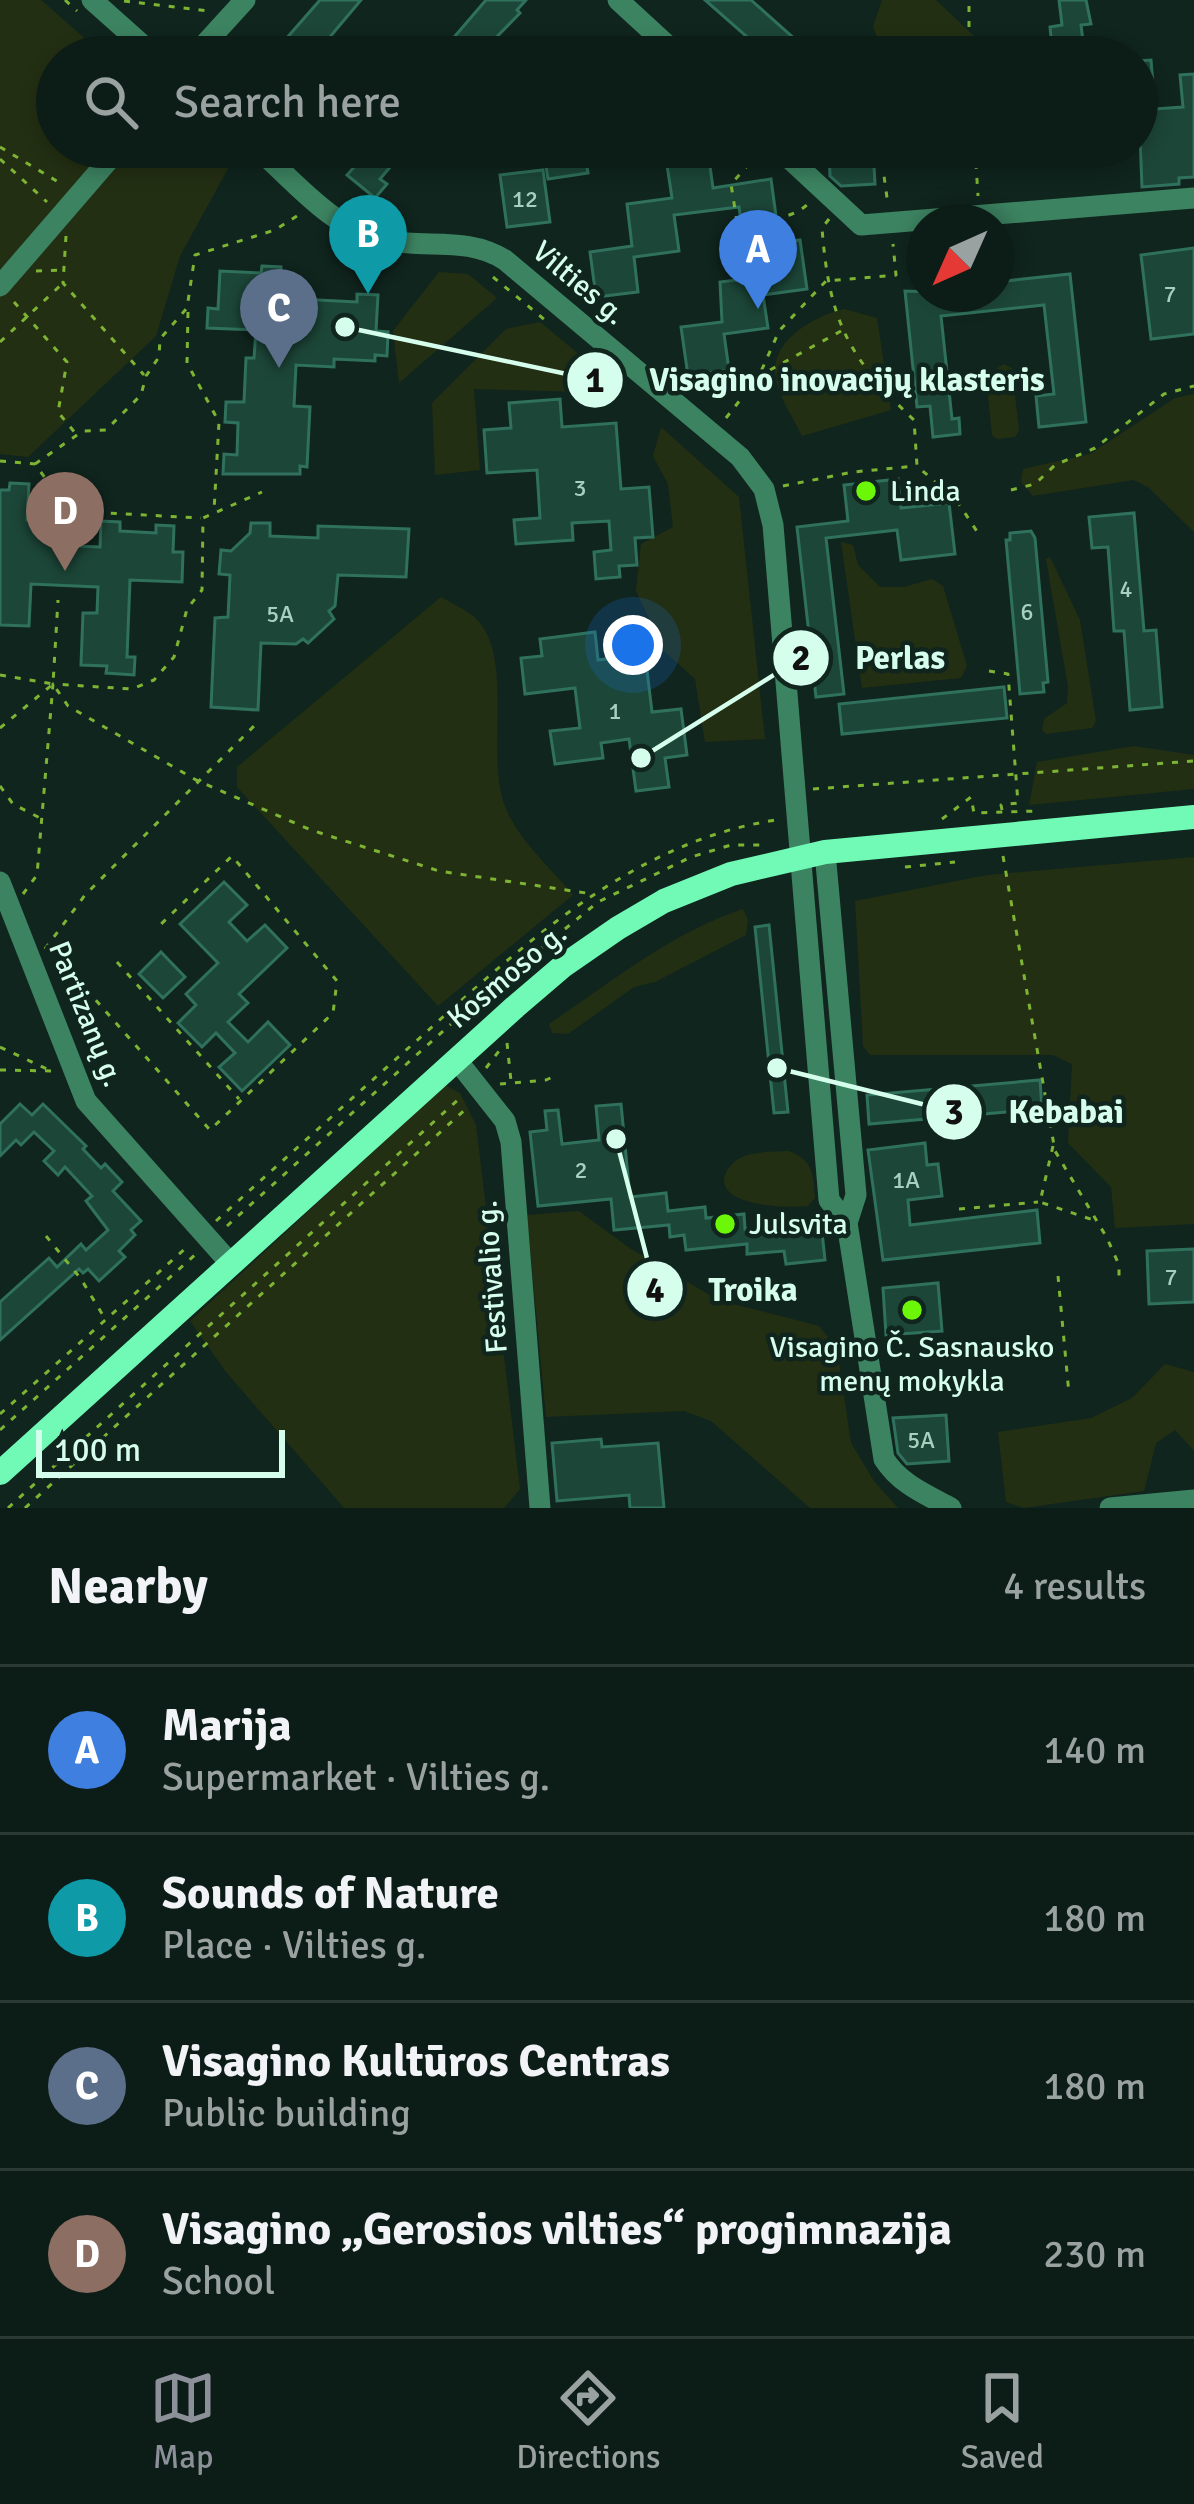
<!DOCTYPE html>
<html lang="en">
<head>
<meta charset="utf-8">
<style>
  :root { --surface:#0c1c16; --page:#15251f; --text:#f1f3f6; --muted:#9aa1a1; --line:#2c3a35; --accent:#8c9099 }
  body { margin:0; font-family:Signika,sans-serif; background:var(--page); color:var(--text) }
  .compass { position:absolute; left:906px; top:204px; width:108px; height:108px; border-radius:50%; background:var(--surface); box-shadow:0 6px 18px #0003; rotate:225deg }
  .scale { position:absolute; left:36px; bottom:30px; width:249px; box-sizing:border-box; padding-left:12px; border:6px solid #d5feed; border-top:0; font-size:33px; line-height:42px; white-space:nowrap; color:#d5feed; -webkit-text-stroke:9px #10251e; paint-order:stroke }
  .you { position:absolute; left:633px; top:645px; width:42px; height:42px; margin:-30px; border:9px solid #fff; border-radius:50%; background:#1a73e8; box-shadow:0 0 0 18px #1a73e833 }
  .badge { display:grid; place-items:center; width:78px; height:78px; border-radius:50%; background:var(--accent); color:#fff; font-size:39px; font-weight:700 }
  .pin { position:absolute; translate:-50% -99px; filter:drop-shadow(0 3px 6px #0008) }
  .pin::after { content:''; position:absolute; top:63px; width:42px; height:36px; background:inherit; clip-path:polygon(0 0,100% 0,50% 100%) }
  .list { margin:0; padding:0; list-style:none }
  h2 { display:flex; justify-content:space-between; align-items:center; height:156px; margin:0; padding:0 48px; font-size:51px }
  h2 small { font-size:39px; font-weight:400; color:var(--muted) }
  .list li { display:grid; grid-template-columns:78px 1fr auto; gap:36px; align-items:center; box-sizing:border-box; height:168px; padding:0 48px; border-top:3px solid var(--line) }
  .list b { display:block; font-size:45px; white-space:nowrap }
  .list p { margin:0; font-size:39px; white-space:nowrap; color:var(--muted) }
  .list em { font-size:39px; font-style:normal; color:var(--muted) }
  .icon { flex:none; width:66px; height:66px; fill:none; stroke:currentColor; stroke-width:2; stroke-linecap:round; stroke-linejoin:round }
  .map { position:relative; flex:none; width:1194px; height:1508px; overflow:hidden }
  .search { position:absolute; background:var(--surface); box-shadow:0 6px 18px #0003; left:36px; right:36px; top:36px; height:132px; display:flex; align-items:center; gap:30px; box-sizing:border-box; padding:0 42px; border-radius:66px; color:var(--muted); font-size:45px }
  .sheet { height:828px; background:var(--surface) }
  nav { display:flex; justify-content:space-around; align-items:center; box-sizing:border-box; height:168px; border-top:3px solid var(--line); background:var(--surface); font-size:33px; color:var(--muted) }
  nav a { display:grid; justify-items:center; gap:6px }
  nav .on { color:var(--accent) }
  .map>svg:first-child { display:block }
  .green { fill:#232f13 }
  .building { fill:#1c4638; stroke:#2f715c; stroke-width:3 }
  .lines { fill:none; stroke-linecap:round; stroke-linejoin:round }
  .path { stroke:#7eb433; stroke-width:3; stroke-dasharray:6 9; stroke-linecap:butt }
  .street { stroke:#3c8361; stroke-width:21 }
  .secondary { stroke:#70fab6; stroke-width:24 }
  .poi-dot { fill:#6df708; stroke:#10251e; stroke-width:4.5 }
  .labels { text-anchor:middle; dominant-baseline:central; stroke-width:9; stroke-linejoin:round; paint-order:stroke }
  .number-label { font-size:24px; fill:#a7d0c0 }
  .street-label { font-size:30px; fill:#d5feed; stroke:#10251e }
  .poi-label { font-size:30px; fill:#d5feed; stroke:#10251e; text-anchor:start }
  .leader { fill:none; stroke:#d5feed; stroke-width:4.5 }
  .callout-dot { fill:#d5feed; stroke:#10251e; stroke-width:4.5 }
  .mark-label { font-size:36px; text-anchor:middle; font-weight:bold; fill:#111 }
  .callout-label { font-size:33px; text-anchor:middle; font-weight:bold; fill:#d5feed; stroke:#10251e; stroke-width:9; stroke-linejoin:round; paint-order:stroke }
</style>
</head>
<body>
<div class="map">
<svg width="1194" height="1508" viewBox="0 0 1194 1508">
  <rect width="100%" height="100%" fill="#10251e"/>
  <!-- green -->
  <g class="green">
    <path d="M 0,0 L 41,0 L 106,57 L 57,57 L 57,147 L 209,147 L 230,165 L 180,256 L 156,336 L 28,457 L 0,454 Z"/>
    <path d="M 882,0 L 936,0 L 996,57 L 885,57 L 873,27 Z"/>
    <path d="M 439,272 L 468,274 L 497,298 L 399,383 L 393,331 Z"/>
    <path d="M 844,309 L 877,318 L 891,410 L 802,436 C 794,419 782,402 777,384 C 765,343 812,317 844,309 Z"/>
    <path d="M 540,322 L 626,393 L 474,389 L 480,470 L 435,475 L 432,403 L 506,329 Z"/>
    <path d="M 1003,364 L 1012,368 L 1019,431 L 1015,437 L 997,439 L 992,435 L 986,377 Z"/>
    <path d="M 1194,394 L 1194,532 L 1148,487 L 1133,480 L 1033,496 L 1021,482 L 1023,469 L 1090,454 L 1175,398 Z"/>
    <path d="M 661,427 L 739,497 L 765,739 L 705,742 L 695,679 L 664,651 L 636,591 L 641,544 L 673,527 L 668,484 L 653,456 Z"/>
    <path d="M 841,542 L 853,545 L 858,565 L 880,587 L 904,587 L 932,579 L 943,586 L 967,666 L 961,678 L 862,688 Z"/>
    <path d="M 1050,557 L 1080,620 L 1096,721 L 1092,728 L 1046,734 L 1042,730 L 1044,719 L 1067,703 L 1068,687 L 1046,559 Z"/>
    <path d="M 441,597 C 451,603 464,609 473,616 C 517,653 484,753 505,806 C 517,839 551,868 573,895 L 438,1006 L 237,787 L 237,767 Z"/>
    <path d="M 1134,746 L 1194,755 L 1194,789 L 1029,805 L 1037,762 Z"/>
    <path d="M 1194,857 L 1194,1224 L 1115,1228 L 1111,1187 L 1068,1143 L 1072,1064 L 1052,1055 L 870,1055 L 863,1046 L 855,901 L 987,875 Z"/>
    <path d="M 743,909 L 748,920 L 746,935 L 655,982 L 634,987 L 568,1034 L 552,1033 L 549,1024 C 613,981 669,934 743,909 Z"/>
    <path d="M 445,1085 L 460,1093 L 476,1125 L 520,1489 L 504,1508 L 344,1508 L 226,1372 L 190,1321 Z"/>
    <path d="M 788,1151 C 813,1160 813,1172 815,1198 L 808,1206 C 789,1208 724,1207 724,1180 C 724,1171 733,1162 740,1158 C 753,1151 773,1152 788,1151 Z"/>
    <path d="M 579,1211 L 628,1247 L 718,1300 L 819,1326 L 837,1348 L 851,1443 L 874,1481 L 898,1508 L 810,1508 L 711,1421 L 684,1411 L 546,1417 L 527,1215 Z"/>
    <path d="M 1165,1364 L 1194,1372 L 1194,1451 L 1175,1430 L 1156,1443 L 1144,1491 L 1024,1508 L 1006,1502 L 998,1432 L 1091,1418 L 1132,1398 Z"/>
  </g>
  <!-- building -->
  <g class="building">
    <path d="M 320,0 L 361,0 L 313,57 L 277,57 L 281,51 L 278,48 Z"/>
    <path d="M 486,0 L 526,0 L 517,10 L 520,13 L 477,57 L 437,57 Z"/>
    <path d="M 705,0 L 751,0 L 815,57 L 770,57 Z"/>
    <path d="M 1059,0 L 1086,0 L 1091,24 L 1081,25 L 1085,57 L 1053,57 L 1050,27 L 1062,25 Z"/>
    <path d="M 1151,60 L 1155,109 L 1183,107 L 1180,75 L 1194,74 L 1194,177 L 1179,178 L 1179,184 L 1142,187 L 1137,61 Z"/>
    <path d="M 337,147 L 382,147 L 397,159 L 380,179 L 387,184 L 375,198 L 347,175 L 357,164 Z"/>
    <path d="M 543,147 L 584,147 L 588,173 L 548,179 Z"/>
    <path d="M 839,147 L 873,147 L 875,184 L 841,186 L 830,176 L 829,153 L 839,152 Z"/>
    <path d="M 978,147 L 1039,147 L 1039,157 L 979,161 Z"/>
    <path d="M 709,159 L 713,188 L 771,179 L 776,216 L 741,221 L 739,207 L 674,215 L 679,251 L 634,257 L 638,292 L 596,297 L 590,252 L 632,246 L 627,204 L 672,198 L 667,165 Z"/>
    <path d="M 543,170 L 550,222 L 507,227 L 500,175 Z"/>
    <path d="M 800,240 L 807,289 L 763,295 L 768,328 L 724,334 L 729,370 L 688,376 L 681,327 L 722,322 L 720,282 L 761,277 L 756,246 Z"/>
    <path d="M 1194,248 L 1194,334 L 1151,339 L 1141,255 Z"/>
    <path d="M 262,266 L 281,267 L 279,298 L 357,302 L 357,294 L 378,295 L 376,331 L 388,332 L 387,356 L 375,355 L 375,361 L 334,359 L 334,367 L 296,365 L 294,406 L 310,407 L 307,467 L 300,466 L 300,474 L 223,474 L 224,454 L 237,455 L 238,423 L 225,422 L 226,402 L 244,402 L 246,358 L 254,358 L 256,330 L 207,328 L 208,308 L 218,309 L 220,271 L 261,273 Z"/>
    <path d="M 1070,274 L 1086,422 L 1039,427 L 1036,396 L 1054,394 L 1044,305 L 941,316 L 952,419 L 959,418 L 960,434 L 933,437 L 930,406 L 917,407 L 905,291 L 996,294 L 996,282 Z"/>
    <path d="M 560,399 L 562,427 L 616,423 L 621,489 L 649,487 L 653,537 L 635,538 L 637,565 L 619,566 L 620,577 L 596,579 L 594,552 L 611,550 L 609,521 L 572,523 L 573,540 L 516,544 L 514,520 L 540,518 L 537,470 L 487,473 L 484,430 L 511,428 L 509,403 Z"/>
    <path d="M 898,479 L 901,508 L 949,503 L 955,554 L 901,560 L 897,530 L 826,538 L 844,694 L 816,697 L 797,527 L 848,521 L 844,485 Z"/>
    <path d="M 10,483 L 29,484 L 27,520 L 53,521 L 52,545 L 100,547 L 101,521 L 120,522 L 120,531 L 156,533 L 156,525 L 174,526 L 173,552 L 183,552 L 182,582 L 130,580 L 127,657 L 135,657 L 134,675 L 106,673 L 107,666 L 81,665 L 83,613 L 97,613 L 98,587 L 31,584 L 29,626 L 0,625 L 0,490 L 9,490 Z"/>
    <path d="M 1134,513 L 1144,631 L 1156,630 L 1162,707 L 1130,710 L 1124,631 L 1114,631 L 1108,547 L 1092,548 L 1089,517 Z"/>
    <path d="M 251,523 L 270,523 L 270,536 L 318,538 L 318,526 L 409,529 L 406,577 L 338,575 L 335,606 L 329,611 L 334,619 L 308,643 L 303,639 L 296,644 L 261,643 L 258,710 L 211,707 L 215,618 L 228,617 L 230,575 L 219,574 L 221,550 L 231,551 L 250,533 Z"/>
    <path d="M 1031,531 L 1035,538 L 1048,682 L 1043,683 L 1044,692 L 1020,694 L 1006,540 L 1010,540 L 1010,533 Z"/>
    <path d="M 595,632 L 598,660 L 645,654 L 652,712 L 681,709 L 687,755 L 665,758 L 669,787 L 636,791 L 629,739 L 601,743 L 603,758 L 555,764 L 550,731 L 580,728 L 575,688 L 525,694 L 521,658 L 542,656 L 540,639 Z"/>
    <path d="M 1004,687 L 1007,718 L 842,734 L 839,704 Z"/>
    <path d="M 224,882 L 247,905 L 229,922 L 247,941 L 265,925 L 287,948 L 239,994 L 248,1003 L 228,1022 L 248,1042 L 268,1022 L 290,1045 L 242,1091 L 219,1067 L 235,1053 L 216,1033 L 202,1047 L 178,1023 L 196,1005 L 186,994 L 218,963 L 180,924 Z"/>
    <path d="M 769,925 L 788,1112 L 774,1113 L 755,927 Z"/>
    <path d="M 161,952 L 185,977 L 163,998 L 139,974 Z"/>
    <path d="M 1040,1080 L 1042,1109 L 869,1124 L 867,1095 Z"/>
    <path d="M 20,1104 L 32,1115 L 43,1104 L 86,1146 L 83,1149 L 101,1168 L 105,1164 L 122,1182 L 113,1191 L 141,1221 L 131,1230 L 135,1235 L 119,1251 L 125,1257 L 99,1281 L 88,1269 L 83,1273 L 79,1269 L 0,1340 L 0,1302 L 49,1258 L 57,1267 L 81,1244 L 86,1250 L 108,1230 L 86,1201 L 92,1196 L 65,1167 L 58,1175 L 44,1161 L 54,1151 L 34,1132 L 21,1145 L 16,1140 L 0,1156 L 0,1124 Z"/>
    <path d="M 621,1104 L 630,1197 L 666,1193 L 668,1211 L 705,1207 L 706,1218 L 744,1214 L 745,1229 L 782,1225 L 783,1236 L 822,1232 L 825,1260 L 786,1264 L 784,1251 L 747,1254 L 747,1244 L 686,1250 L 684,1235 L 670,1237 L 669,1225 L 614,1230 L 611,1199 L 538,1206 L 530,1132 L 547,1130 L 545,1111 L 558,1110 L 562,1144 L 599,1140 L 596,1106 Z"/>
    <path d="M 925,1143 L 927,1165 L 938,1164 L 942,1196 L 908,1200 L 910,1225 L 1037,1210 L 1040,1243 L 883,1260 L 868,1150 Z"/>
    <path d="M 1194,1249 L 1194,1302 L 1149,1304 L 1147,1251 Z"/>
    <path d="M 938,1283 L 942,1331 L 886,1335 L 883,1288 Z"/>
    <path d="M 946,1415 L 949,1461 L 907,1464 L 898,1453 L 893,1418 Z"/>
    <path d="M 601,1439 L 602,1447 L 658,1443 L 664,1508 L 630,1508 L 629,1495 L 557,1501 L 552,1443 Z"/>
  </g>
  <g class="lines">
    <!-- path -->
    <g class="path">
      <path d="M 65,0 L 77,11"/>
      <path d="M 124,1 L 209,11"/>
      <path d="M 234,39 L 240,57"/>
      <path d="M 969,57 L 969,6"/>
      <path d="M 0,147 L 60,183"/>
      <path d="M 880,147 L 888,205"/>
      <path d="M 975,148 L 978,196"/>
      <path d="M 0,159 L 47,202"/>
      <path d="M 641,163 L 643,147"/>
      <path d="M 829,219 L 822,228 C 829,319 847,357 914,420 L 917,466 L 957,501 L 978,533"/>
      <path d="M 737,222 L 731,184 L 759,153"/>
      <path d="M 66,236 L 63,283 L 144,375"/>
      <path d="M 722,258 L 725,236 C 751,212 784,228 810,202"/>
      <path d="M 36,271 L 62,270"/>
      <path d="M 493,277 L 545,320"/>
      <path d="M 14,302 L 67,362 L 58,412 L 76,434"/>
      <path d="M 188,312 L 187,363 L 219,422 L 214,511"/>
      <path d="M 0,342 L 62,284"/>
      <path d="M 682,384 L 759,376 L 841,331"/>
      <path d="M 726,418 L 759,376 L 779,331 L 826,281 L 896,275 L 893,244"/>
      <path d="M 0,461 L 35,464 L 69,511 L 201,518"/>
      <path d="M 35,464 L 83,431 L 106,430 L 141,395 L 146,376 L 159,357 L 160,339 L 187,308 L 195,255 L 275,230 L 300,214"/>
      <path d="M 783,486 L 853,472 L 916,466"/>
      <path d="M 1011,490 L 1035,484 L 1055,465 L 1095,448 L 1164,394 L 1194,386"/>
      <path d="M 68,540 L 69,513"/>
      <path d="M 989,671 L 1008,674 L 1018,803 L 1001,805 L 1002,810"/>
      <path d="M 0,675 L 53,684 L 58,600"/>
      <path d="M 0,728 L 53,684 L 68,706 L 196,780 L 311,830 L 439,871 L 586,893"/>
      <path d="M 0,786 L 13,804 L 40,818"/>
      <path d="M 813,789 L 1194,761"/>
      <path d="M 942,819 L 971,797 L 974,813 L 1037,811"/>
      <path d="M 1003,856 L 1055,1151 L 1107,1238 L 1119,1265 L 1119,1276"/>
      <path d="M 905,867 L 955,862"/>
      <path d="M 23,894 L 37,875 L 53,684 L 132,689 L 154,680 L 174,657 L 187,609 L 202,590 L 203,518 L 262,492"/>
      <path d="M 45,949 L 85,895 L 255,725"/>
      <path d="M 117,962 L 239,1099"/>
      <path d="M 86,989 L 210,1130 L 333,1013 L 337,981 L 232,856 L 159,926"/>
      <path d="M 507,1043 L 511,1081"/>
      <path d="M 0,1047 L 49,1070"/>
      <path d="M 486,1068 L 502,1047"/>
      <path d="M 0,1070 L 52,1071"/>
      <path d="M 500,1084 L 546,1080 L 557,1075"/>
      <path d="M 1053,1146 L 1040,1202 L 1096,1221"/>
      <path d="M 959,1209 L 1038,1202"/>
      <path d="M 216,1221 C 282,1161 348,1102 414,1043 C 520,948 630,842 776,820"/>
      <path d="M 227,1226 L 472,1005 L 598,902 L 691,857 L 731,845 L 761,845"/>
      <path d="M 46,1236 L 81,1279 L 104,1317"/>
      <path d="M 1058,1276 L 1069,1394"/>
      <path d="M 0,1414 L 187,1247"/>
      <path d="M 0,1430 L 197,1253"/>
      <path d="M 8,1508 L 460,1098"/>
      <path d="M 25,1508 L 468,1107"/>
    </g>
    <!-- street -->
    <g class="street">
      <path d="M 92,0 L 156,57"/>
      <path d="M 618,0 L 680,57"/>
      <path d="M 193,57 L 245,0"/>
      <path d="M 256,147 C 294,181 333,230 385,240 C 427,249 467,236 505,260 L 740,457 L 764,489 L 773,525 L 829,1200 L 847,1223"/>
      <path d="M 777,147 L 861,225 L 1194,198"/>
      <path d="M 0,286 L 120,147"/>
      <path d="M 825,852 L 856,1195 L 847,1223 L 884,1459 C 900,1484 925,1494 951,1508"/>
      <path d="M 0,882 L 86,1101 L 231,1264"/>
      <path d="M 456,1059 L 505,1121 L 511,1142 L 540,1508"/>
      <path d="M 1110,1508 L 1194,1500"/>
    </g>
    <!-- secondary -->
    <path class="secondary" d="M 0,1473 L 515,1007 L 563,966 L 618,928 L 664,901 L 731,874 L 825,852 L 1194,817"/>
  </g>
  <!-- markers -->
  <g class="poi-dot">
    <circle cx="866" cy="491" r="12"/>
    <circle cx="725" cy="1224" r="12"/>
    <circle cx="912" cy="1310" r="12"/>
  </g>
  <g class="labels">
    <!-- number labels -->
    <g class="number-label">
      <text x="525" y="199">12</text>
      <text x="1170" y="294">7</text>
      <text x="580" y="488">3</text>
      <text x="1126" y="589">4</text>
      <text x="1027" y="612">6</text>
      <text x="280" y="614">5A</text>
      <text x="615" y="711">1</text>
      <text x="581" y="1170">2</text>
      <text x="906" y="1180">1A</text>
      <text x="1171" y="1277">7</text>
      <text x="921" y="1440">5A</text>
    </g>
    <!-- street labels -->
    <g class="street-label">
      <text transform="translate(579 283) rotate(40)">Vilties g.</text>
      <text transform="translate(507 976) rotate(-40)">Kosmoso g.</text>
      <text transform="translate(86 1014) rotate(68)">Partizanų g.</text>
      <text transform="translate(492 1277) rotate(-94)">Festivalio g.</text>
    </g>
    <!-- poi labels -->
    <g class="poi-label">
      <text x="890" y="491">Linda</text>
      <text x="749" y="1224">Julsvita</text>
      <text x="912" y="1347" text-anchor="middle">Visagino Č. Sasnausko<tspan x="912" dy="34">menų mokykla</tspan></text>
    </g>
  </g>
  <!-- callouts -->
  <path class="leader" d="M345 327L595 380M641 758L801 658M777 1068L954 1112M616 1139L655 1289"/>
  <g class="callout-dot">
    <circle cx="345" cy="327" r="12"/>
    <circle cx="641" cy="758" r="12"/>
    <circle cx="777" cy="1068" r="12"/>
    <circle cx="616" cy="1139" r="12"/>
    <circle cx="595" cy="380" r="30"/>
    <circle cx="801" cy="658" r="30"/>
    <circle cx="954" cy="1112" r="30"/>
    <circle cx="655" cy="1289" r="30"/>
  </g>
  <g class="mark-label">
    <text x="595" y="392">1</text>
    <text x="801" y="670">2</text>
    <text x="954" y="1124">3</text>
    <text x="655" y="1302">4</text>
  </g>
  <g class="callout-label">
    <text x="847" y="391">Visagino inovacijų klasteris</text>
    <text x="900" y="669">Perlas</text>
    <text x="1066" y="1123">Kebabai</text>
    <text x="753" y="1301">Troika</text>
  </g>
</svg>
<svg class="compass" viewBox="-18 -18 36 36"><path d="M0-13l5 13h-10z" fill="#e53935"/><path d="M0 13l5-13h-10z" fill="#9aa1a1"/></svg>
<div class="scale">100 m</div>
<div class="you"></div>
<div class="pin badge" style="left:758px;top:309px;background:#3f7fe0">A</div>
<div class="pin badge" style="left:368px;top:294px;background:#0f9aa8">B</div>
<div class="pin badge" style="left:279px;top:368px;background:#5c6f8a">C</div>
<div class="pin badge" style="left:65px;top:571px;background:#8d6e63">D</div>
<div class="search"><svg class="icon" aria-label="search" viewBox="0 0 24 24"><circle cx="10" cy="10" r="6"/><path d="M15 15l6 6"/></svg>Search here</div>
</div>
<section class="sheet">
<h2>Nearby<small>4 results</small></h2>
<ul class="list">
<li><span class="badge" style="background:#3f7fe0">A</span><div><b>Marija</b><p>Supermarket · Vilties g.</p></div><em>140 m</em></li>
<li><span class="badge" style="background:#0f9aa8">B</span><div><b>Sounds of Nature</b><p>Place · Vilties g.</p></div><em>180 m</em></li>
<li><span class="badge" style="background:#5c6f8a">C</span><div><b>Visagino Kultūros Centras</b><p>Public building</p></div><em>180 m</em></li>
<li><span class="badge" style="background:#8d6e63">D</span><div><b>Visagino „Gerosios vilties“ progimnazija</b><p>School</p></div><em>230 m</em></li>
</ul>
</section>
<nav>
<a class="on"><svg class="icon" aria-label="map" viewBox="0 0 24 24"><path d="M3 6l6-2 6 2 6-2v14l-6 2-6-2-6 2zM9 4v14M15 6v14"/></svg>Map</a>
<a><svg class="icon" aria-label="directions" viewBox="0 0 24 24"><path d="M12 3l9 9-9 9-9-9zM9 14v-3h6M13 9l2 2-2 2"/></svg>Directions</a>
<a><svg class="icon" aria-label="saved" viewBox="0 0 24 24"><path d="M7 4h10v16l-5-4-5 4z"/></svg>Saved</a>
</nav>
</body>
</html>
